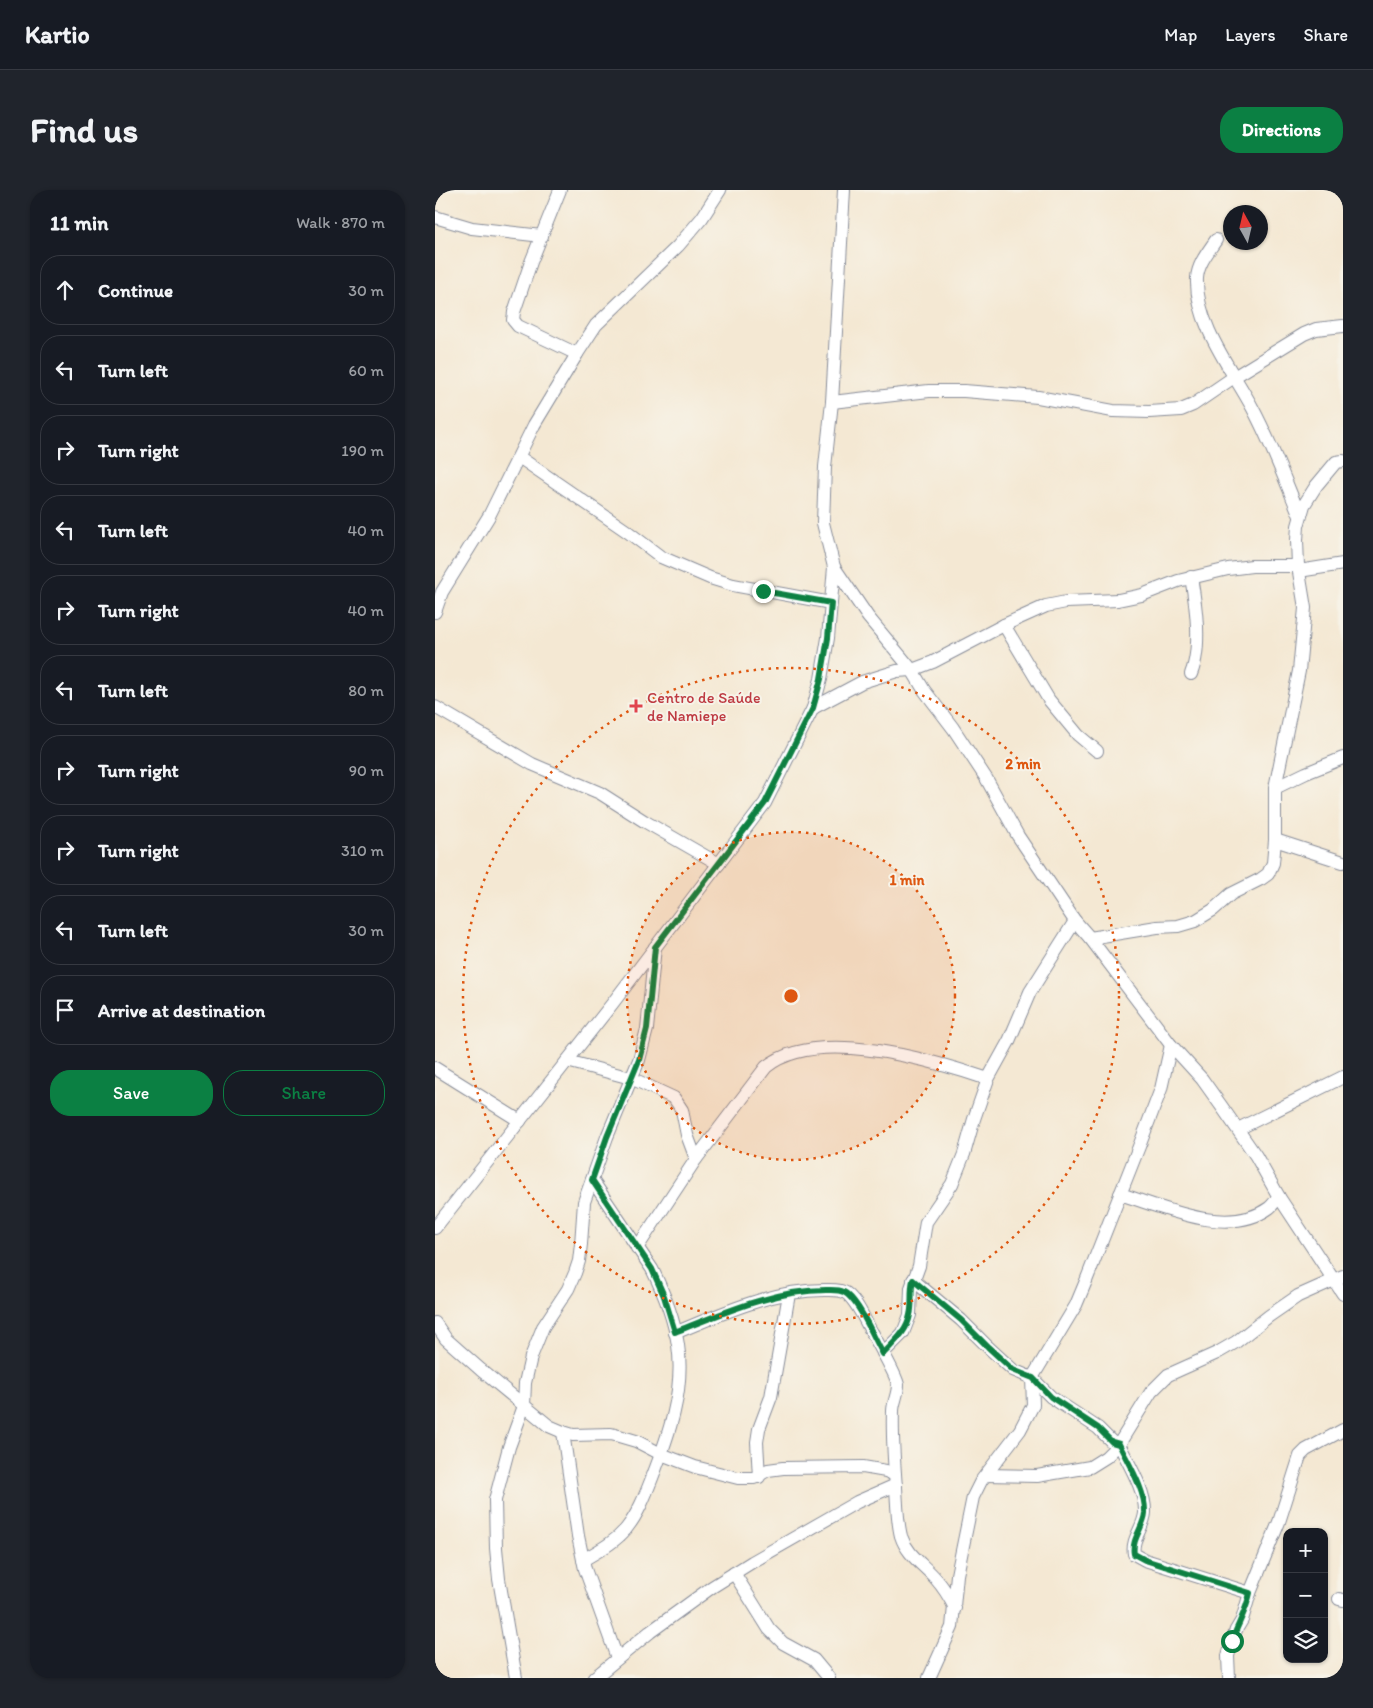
<!DOCTYPE html>
<html lang="en">
<head>
<meta charset="utf-8">
<style>
  :root { --surface:#171b24; --page:#20242c; --text:#f1f3f6; --muted:#9ea1a6; --line:#363941; --accent:#0b8043 }
  body { margin:0; font-family:Itim,sans-serif; background:var(--page); color:var(--text) }
  .controls { position:absolute; right:15px; bottom:15px; display:grid; overflow:hidden; border-radius:10px; box-shadow:0 1px 4px #0004 }
  .controls button { width:45px; height:45px; display:grid; place-items:center; padding:0; border:0; border-bottom:1px solid var(--line); background:var(--surface); color:var(--text); font:25px sans-serif }
  .compass { position:absolute; left:788px; top:15px; width:45px; height:45px; border-radius:50%; background:var(--surface); box-shadow:0 1px 4px #0004; rotate:352deg }
  .stop { position:absolute; width:15px; height:15px; margin:-11px; border:4px solid #0b8043; border-radius:50%; background:#fff }
  .stop.end { background:#0b8043; border-color:#fff; box-shadow:0 1px 5px #0008 }
  .list { margin:0; padding:0; list-style:none }
  h2 { display:flex; justify-content:space-between; align-items:center; height:65px; margin:0; padding:0 20px; font-size:21px }
  h2 small { font-size:16px; font-weight:400; color:var(--muted) }
  .list li { display:grid; grid-template-columns:32px 1fr auto; gap:15px; align-items:center; box-sizing:border-box; height:70px; margin:0 10px 10px; padding:0 10px; border:1px solid var(--line); border-radius:20px }
  .list b { display:block; font-size:19px; white-space:nowrap }
  .list em { font-size:16px; font-style:normal; color:var(--muted) }
  .actions { display:flex; gap:10px; padding:15px 20px }
  .actions a { flex:1; padding:11px 0; border:1px solid var(--accent); border-radius:20px; text-align:center; font-size:18px; color:var(--accent) }
  .actions .main { background:var(--accent); color:#fff }
  .icon { flex:none; width:28px; height:28px; fill:none; stroke:currentColor; stroke-width:2; stroke-linecap:round; stroke-linejoin:round }
  .map { position:relative; flex:none; width:908px; height:1488px; overflow:hidden; border-radius:20px }
  header { display:flex; align-items:center; gap:30px; box-sizing:border-box; height:70px; padding:0 25px; background:var(--surface); border-bottom:1px solid var(--line) }
  header strong { font-size:24px }
  nav { display:flex; gap:28px; margin-inline-start:auto; font-size:18px }
  .intro { display:flex; align-items:center; justify-content:space-between; box-sizing:border-box; height:120px; padding:0 30px }
  h1 { margin:0; font-size:35px }
  .button { padding:12px 22px; border-radius:20px; background:var(--accent); color:#fff; font-size:18px; font-weight:700 }
  main { display:flex; gap:30px; padding:0 30px }
  aside { flex:1; background:var(--surface); border-radius:20px; box-shadow:0 1px 4px #0004 }
  .map>svg:first-child { display:block }
  .lines { fill:none; stroke-linecap:round; stroke-linejoin:round }
  .street-casing { stroke:#888c98; stroke-width:14 }
  .street { stroke:#fff; stroke-width:12 }
  .route { stroke:#0b8043; stroke-width:6 }
  .ring { fill:none; stroke:#de5710; stroke-width:2.5; stroke-dasharray:2.5 5 }
  .health-dot { fill:#e0444e; stroke:#f7f3e8; stroke-width:2 }
  .labels { text-anchor:middle; dominant-baseline:central; stroke-width:4; stroke-linejoin:round; paint-order:stroke }
  .health-label { font-size:16px; fill:#be3a42; stroke:#f7f3e8; text-anchor:start }
  .centre { fill:#de5710; stroke:#f7f3e8; stroke-width:2.5 }
  .ring-label { font-size:15px; text-anchor:middle; font-weight:bold; fill:#de5710; stroke:#f7f3e8; stroke-width:4; stroke-linejoin:round; paint-order:stroke }
</style>
</head>
<body>
<header>
<strong>Kartio</strong>
<nav><a>Map</a><a>Layers</a><a>Share</a></nav>
</header>
<div class="intro"><h1>Find us</h1><a class="button">Directions</a></div>
<main>
<aside>
<h2>11 min<small>Walk · 870 m</small></h2>
<ul class="list">
<li><svg class="icon" aria-label="ahead" viewBox="0 0 24 24"><path d="M12 20V5M6 11l6-6 6 6"/></svg><div><b>Continue</b></div><em>30 m</em></li>
<li><svg class="icon" aria-label="left" viewBox="0 0 24 24"><path d="M17 20v-9H6M10 6l-5 5 5 5"/></svg><div><b>Turn left</b></div><em>60 m</em></li>
<li><svg class="icon" aria-label="right" viewBox="0 0 24 24"><path d="M7 20v-9h11M14 6l5 5-5 5"/></svg><div><b>Turn right</b></div><em>190 m</em></li>
<li><svg class="icon" aria-label="left" viewBox="0 0 24 24"><path d="M17 20v-9H6M10 6l-5 5 5 5"/></svg><div><b>Turn left</b></div><em>40 m</em></li>
<li><svg class="icon" aria-label="right" viewBox="0 0 24 24"><path d="M7 20v-9h11M14 6l5 5-5 5"/></svg><div><b>Turn right</b></div><em>40 m</em></li>
<li><svg class="icon" aria-label="left" viewBox="0 0 24 24"><path d="M17 20v-9H6M10 6l-5 5 5 5"/></svg><div><b>Turn left</b></div><em>80 m</em></li>
<li><svg class="icon" aria-label="right" viewBox="0 0 24 24"><path d="M7 20v-9h11M14 6l5 5-5 5"/></svg><div><b>Turn right</b></div><em>90 m</em></li>
<li><svg class="icon" aria-label="right" viewBox="0 0 24 24"><path d="M7 20v-9h11M14 6l5 5-5 5"/></svg><div><b>Turn right</b></div><em>310 m</em></li>
<li><svg class="icon" aria-label="left" viewBox="0 0 24 24"><path d="M17 20v-9H6M10 6l-5 5 5 5"/></svg><div><b>Turn left</b></div><em>30 m</em></li>
<li><svg class="icon" aria-label="arrive" viewBox="0 0 24 24"><path d="M6 21V4h12l-3 4 3 4H6"/></svg><div><b>Arrive at destination</b></div></li>
</ul>
<div class="actions"><a class="main">Save</a><a>Share</a></div>
</aside>
<div class="map">
<svg width="908" height="1488" viewBox="0 0 908 1488">
  <rect width="100%" height="100%" fill="#f7f3e8"/>
  <filter id="ink" filterUnits="userSpaceOnUse"><feTurbulence type="fractalNoise" baseFrequency=".02" numOctaves="2"/><feDisplacementMap in="SourceGraphic" scale="10" xChannelSelector="R" yChannelSelector="G"/><feConvolveMatrix kernelMatrix="1 2 1 2 8 2 1 2 1" color-interpolation-filters="sRGB"/></filter>
  <filter id="wash" filterUnits="userSpaceOnUse"><feTurbulence type="fractalNoise" baseFrequency=".0096" numOctaves="4" result="noise"/><feDisplacementMap in="SourceGraphic" scale="20" xChannelSelector="R" yChannelSelector="G"/><feGaussianBlur stdDeviation="1.12" result="paint"/><feColorMatrix in="noise" values="0 0 0 0 0 0 0 0 0 0 0 0 0 0 0 0 0 1.4 0 .05"/><feComposite in="paint" operator="in"/></filter>
  <g filter="url(#wash)">
    <rect width="100%" height="100%" fill="#f4e8d3"/>
  </g>
  <g filter="url(#ink)">
    <g class="lines">
      <!-- street casing -->
      <g class="street-casing">
        <g id="street">
          <path d="M 125,0 L 96,72 L 79,122 L 78,130 L 83,136 L 142,164"/>
          <path d="M 0,27 L 37,38 L 107,46"/>
          <path d="M 781,50 C 773,62 763,74 762,88 C 760,133 797,180 817,217 C 836,252 850,290 865,326"/>
          <path d="M 397,212 L 494,201 L 529,201 L 603,207 L 678,221 L 714,222 L 746,220 L 758,215 L 799,187 L 869,144 L 881,139 L 908,136"/>
          <path d="M 84,267 L 193,342 L 226,367 L 275,388 L 298,395 L 396,413"/>
          <path d="M 399,377 L 433,427 L 477,480 L 489,500 L 518,538 L 551,588 L 583,646 L 640,731 L 655,748 L 736,855 L 767,889 L 787,917 L 821,966 L 844,1007 L 908,1104"/>
          <path d="M 864,381 L 908,374"/>
          <path d="M 756,387 C 761,416 767,457 756,484"/>
          <path d="M 0,422 L 7,402 L 54,326 L 99,235 L 142,164 L 161,135 L 243,56 L 267,28 L 285,0"/>
          <path d="M 569,435 L 614,510 L 643,545 L 662,561"/>
          <path d="M 0,517 L 97,574 L 165,603 L 209,631 L 284,674"/>
          <path d="M 378,518 L 427,492 L 462,481 L 477,480 L 498,472 L 569,435 L 611,416 L 631,412 L 683,410 L 707,405 L 743,391 L 793,379 L 817,376 L 863,376"/>
          <path d="M 840,598 L 871,583 L 908,568"/>
          <path d="M 840,650 L 908,672"/>
          <path d="M 655,748 L 722,737 L 743,736 L 760,731 L 778,720 L 796,704 L 826,689 L 833,684 L 838,673 L 840,650 L 840,598 L 864,481 L 870,418 L 863,376 L 862,350 L 863,336 L 869,315 L 881,296 L 901,272 L 908,271"/>
          <path d="M 132,871 L 196,888 L 239,908 L 247,920 L 252,945 L 261,969"/>
          <path d="M 0,878 L 85,931"/>
          <path d="M 803,939 L 908,887"/>
          <path d="M 685,1004 C 728,1017 793,1048 834,1018 C 838,1015 841,1010 844,1007"/>
          <path d="M 0,1038 L 177,814 L 330,613 L 378,518 L 386,489 L 393,448 L 399,377 L 388,333 L 390,277 L 397,212 L 409,0"/>
          <path d="M 202,1058 L 261,969 L 331,877 C 382,836 496,870 553,889"/>
          <path d="M 478,1090 L 526,1130 L 553,1157 L 578,1180 L 597,1188 L 616,1207 L 663,1238 L 677,1252 L 684,1254 C 693,1273 711,1301 710,1323 C 709,1337 696,1349 699,1364 L 710,1370 L 815,1403"/>
          <path d="M 0,1133 L 11,1149 L 46,1180 L 114,1236 L 128,1242 L 138,1245 L 176,1244 L 184,1246 L 201,1251 L 226,1264 L 260,1277 L 303,1288 L 319,1288 L 333,1280 L 348,1278 L 428,1277 L 451,1281 L 460,1285"/>
          <path d="M 240,1143 C 287,1123 338,1100 389,1100 C 396,1100 405,1099 411,1103 C 423,1112 430,1132 438,1144 C 443,1154 462,1186 463,1195 C 463,1204 458,1213 458,1221 C 457,1246 459,1272 461,1297 C 462,1313 462,1330 466,1346 C 472,1365 489,1375 501,1389 C 509,1398 515,1408 520,1418"/>
          <path d="M 448,1163 L 468,1143 L 475,1125 L 476,1098 L 484,1076 L 491,1032 L 517,994 L 529,964 L 539,929 L 553,889 L 574,851 L 595,802 L 640,731"/>
          <path d="M 128,1242 L 143,1346 L 150,1379 L 182,1468"/>
          <path d="M 551,1285 L 602,1286 L 655,1277 L 671,1267 L 684,1254 L 716,1202 L 733,1185 L 782,1163 L 801,1152 L 834,1126 L 863,1106 L 908,1086"/>
          <path d="M 324,1287 L 322,1252 L 324,1239 L 336,1207 L 354,1104"/>
          <path d="M 148,1370 C 163,1361 179,1353 191,1339 C 203,1324 210,1306 217,1288 C 233,1247 250,1201 243,1155 C 239,1129 229,1103 217,1079 L 157,990"/>
          <path d="M 299,1383 L 334,1439 L 348,1453 L 379,1470 L 394,1488"/>
          <path d="M 904,1409 L 908,1410"/>
          <path d="M 81,1488 L 64,1389 L 61,1358 L 60,1310 L 74,1257 L 89,1216 L 90,1193 L 96,1167 L 108,1137 L 133,1099 L 140,1083 L 144,1071 L 146,1054 L 149,1012 L 172,947 L 204,870 L 212,839 L 220,757"/>
          <path d="M 159,1488 L 215,1442 L 277,1397 L 317,1372 L 422,1312 L 461,1295"/>
          <path d="M 494,1488 L 517,1437 L 522,1385 L 538,1307 L 546,1291 L 585,1240 L 598,1215 L 597,1188 L 641,1115 L 651,1091 L 705,954 L 726,899 L 736,855"/>
          <path d="M 794,1488 L 793,1466 L 797,1451 L 801,1440 L 807,1430 L 815,1403 L 844,1332 L 865,1266 L 871,1260 L 908,1240"/>
        </g>
      </g>
      <!-- street -->
      <use href="#street" class="street"/>
    </g>
  </g>
  <g class="lines" filter="url(#ink)">
    <!-- route -->
    <path class="route" d="M 328,401 L 396,413 L 393,448 L 386,489 L 378,518 L 330,613 L 220,757 L 212,839 L 204,870 L 172,947 L 157,990 L 217,1079 L 229,1106 L 240,1142 C 288,1123 339,1100 391,1100 C 398,1100 407,1099 413,1105 C 426,1116 439,1148 448,1164 C 459,1152 472,1142 475,1125 C 478,1114 475,1102 478,1090 L 526,1130 L 553,1157 L 578,1180 L 598,1188 L 616,1207 L 663,1238 L 677,1252 L 684,1254 C 693,1273 711,1301 710,1323 C 709,1337 696,1349 699,1364 L 710,1370 L 815,1403 C 811,1422 803,1433 797,1451"/>
  </g>
  <!-- distance rings -->
  <circle cx="356" cy="806" r="164" fill="#de5710" fill-opacity=".12"/>
  <g class="ring">
    <circle cx="356" cy="806" r="164"/>
    <circle cx="356" cy="806" r="328"/>
  </g>
  <!-- markers -->
  <path class="health-dot" d="M198.5 508.5h5v5h5v5h-5v5h-5v-5h-5v-5h5z"/>
  <g class="labels">
    <!-- health labels -->
    <g class="health-label">
      <text x="212" y="507">Centro de Saúde<tspan x="212" dy="18">de Namiepe</tspan></text>
    </g>
  </g>
  <circle cx="356" cy="806" r="8" class="centre"/>
  <g class="ring-label">
    <text x="588" y="579">2 min</text>
    <text x="472" y="695">1 min</text>
  </g>
</svg>
<div class="controls">
<button>+</button>
<button>−</button>
<button><svg class="icon" aria-label="layers" viewBox="0 0 24 24"><path d="M12 4l9 5-9 5-9-5zM3 14l9 5 9-5"/></svg></button>
</div>
<svg class="compass" viewBox="-18 -18 36 36"><path d="M0-13l5 13h-10z" fill="#e53935"/><path d="M0 13l5-13h-10z" fill="#9ea1a6"/></svg>
<div class="stop" style="left:797px;top:1451px"></div>
<div class="stop end" style="left:328px;top:401px"></div>
</div>
</main>
</body>
</html>
